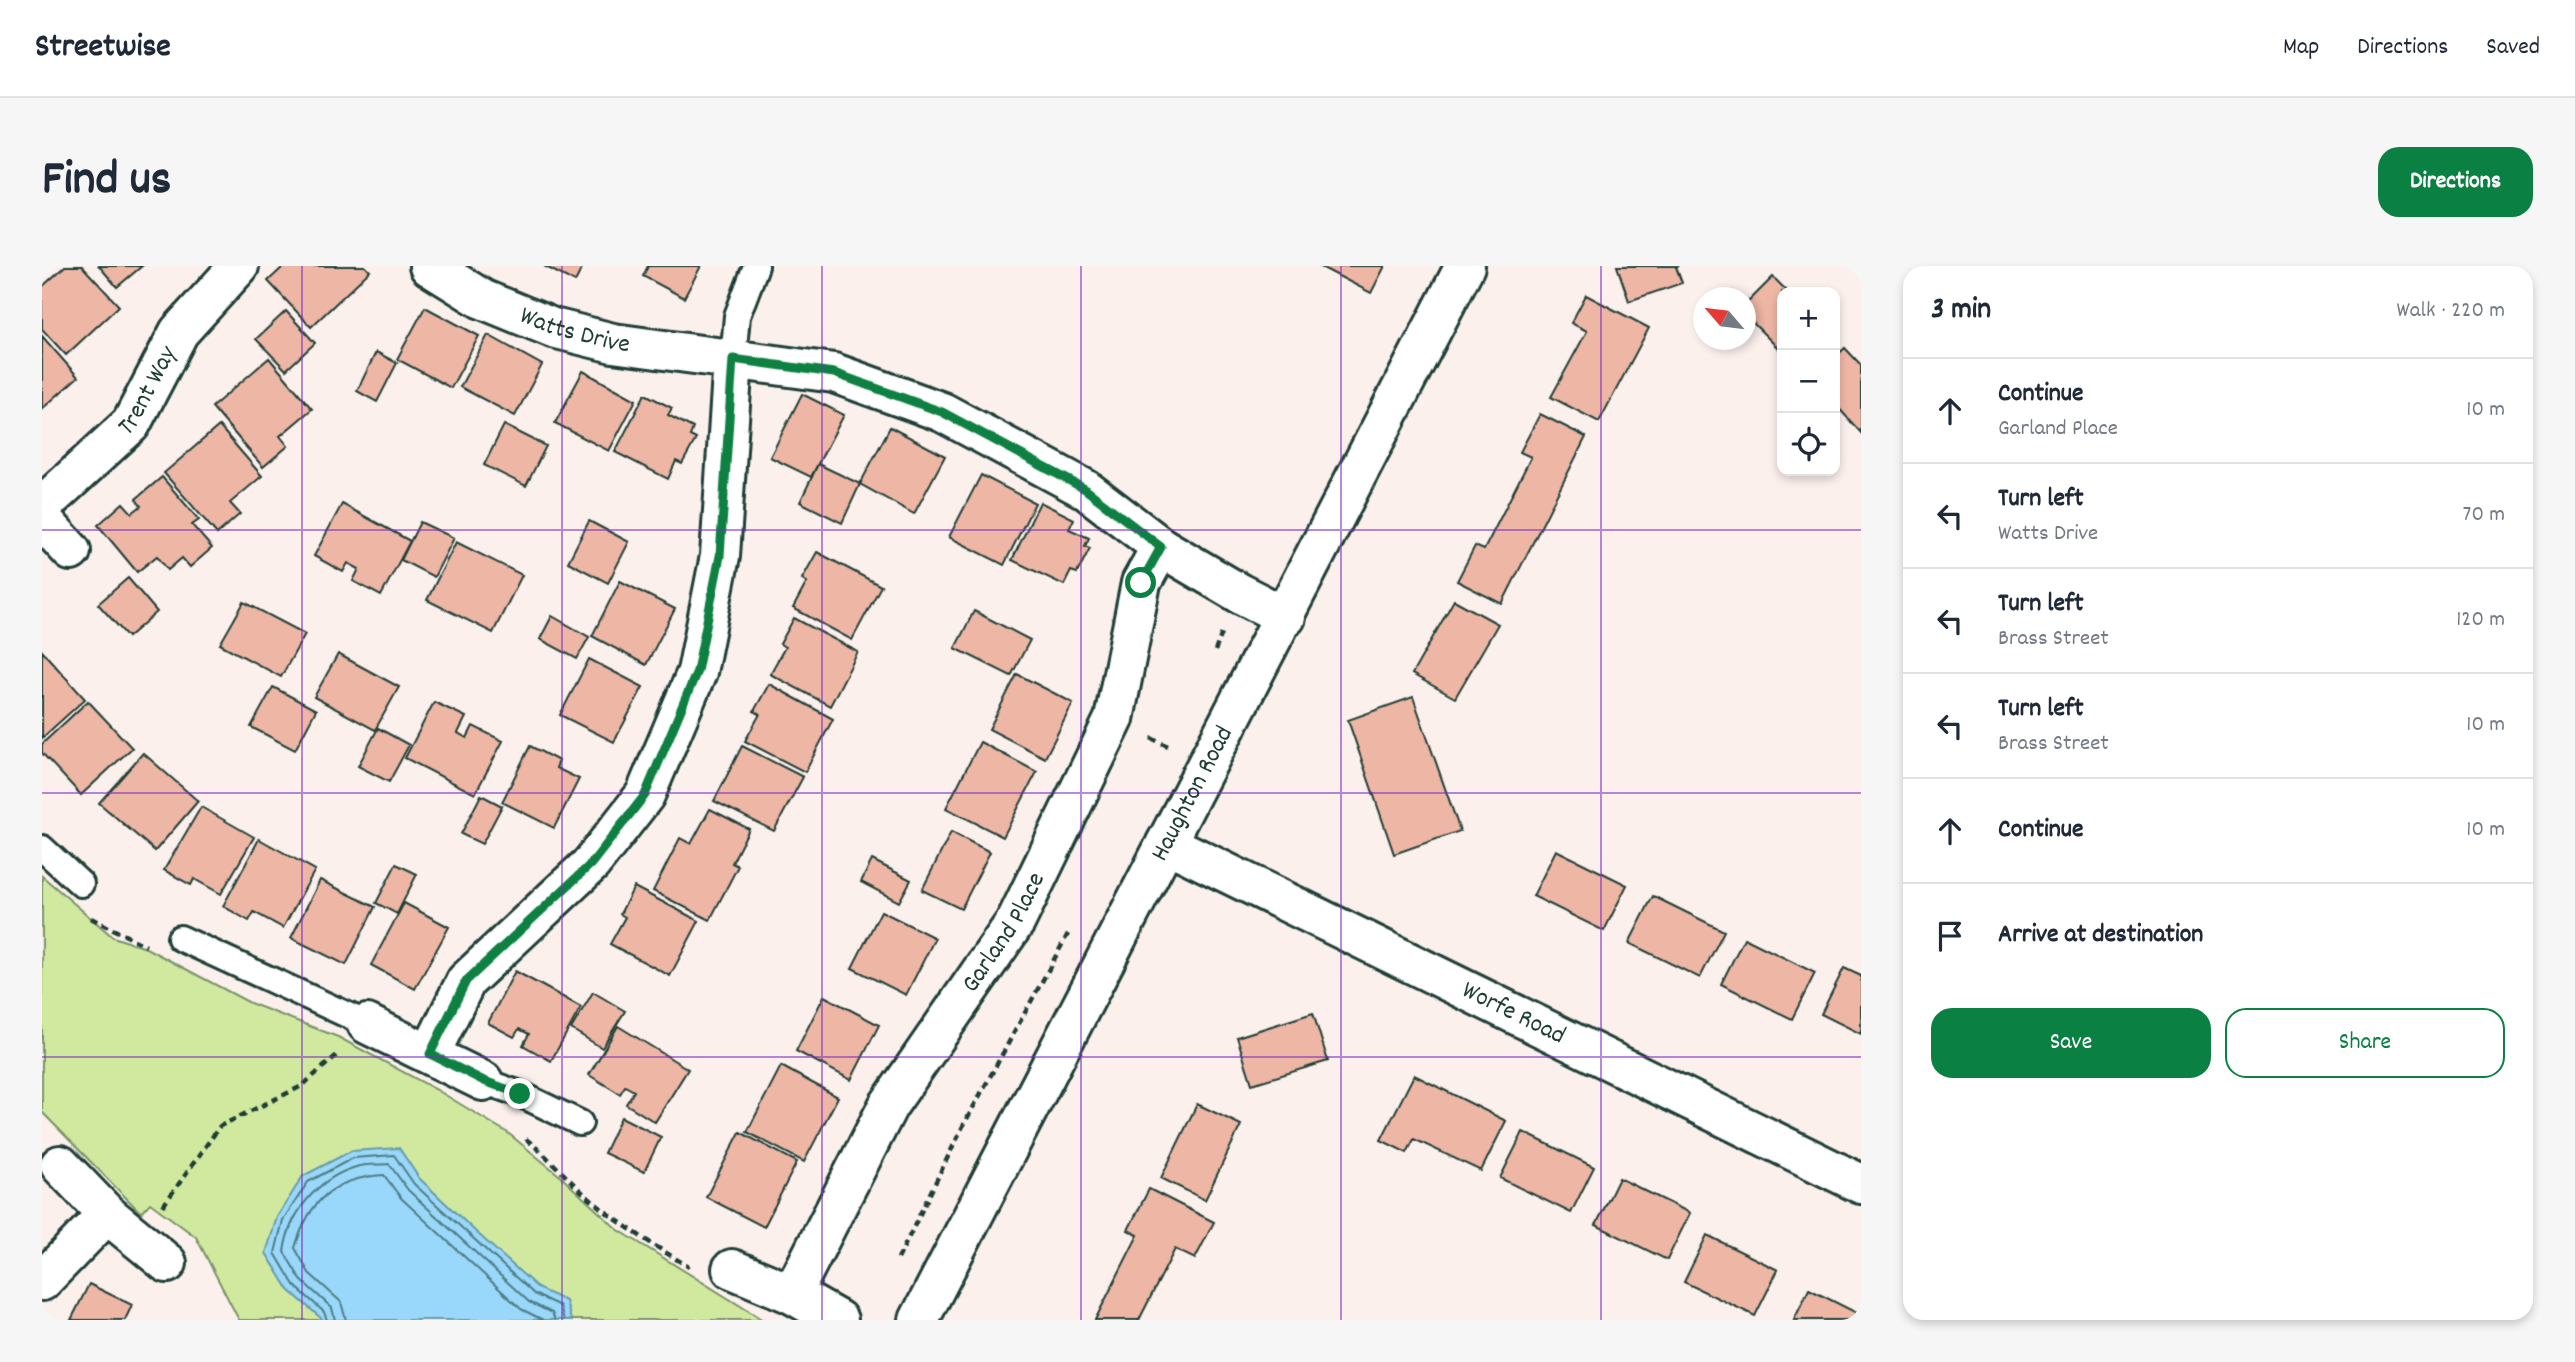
<!DOCTYPE html>
<html lang="en">
<head>
<meta charset="utf-8">
<style>
  :root { --surface:#fff; --page:#f6f6f7; --text:#1f2937; --muted:#747a83; --line:#e0e1e3; --accent:#0b8043 }
  body { margin:0; font-family:Dekko,sans-serif; background:var(--page); color:var(--text) }
  .controls { position:absolute; right:21px; top:21px; display:grid; overflow:hidden; border-radius:14px; box-shadow:0 4px 10px #0003 }
  .controls button { width:63px; height:63px; display:grid; place-items:center; padding:0; border:0; border-bottom:2px solid var(--line); background:var(--surface); color:var(--text); font:35px sans-serif }
  .compass { position:absolute; left:1651px; top:21px; width:63px; height:63px; border-radius:50%; background:var(--surface); box-shadow:0 4px 10px #0003; rotate:298deg }
  .stop { position:absolute; width:21px; height:21px; margin:-16px; border:5px solid #0b8043; border-radius:50%; background:#fff }
  .stop.end { background:#0b8043; border-color:#fff; box-shadow:0 2px 7px #0008 }
  .list { margin:0; padding:0; list-style:none }
  h2 { display:flex; justify-content:space-between; align-items:center; height:91px; margin:0; padding:0 28px; font-size:30px }
  h2 small { font-size:23px; font-weight:400; color:var(--muted) }
  .list li { display:grid; grid-template-columns:46px 1fr auto; gap:21px; align-items:center; box-sizing:border-box; height:105px; padding:0 28px; border-top:2px solid var(--line) }
  .list b { display:block; font-size:26px; white-space:nowrap }
  .list p { margin:0; font-size:23px; white-space:nowrap; color:var(--muted) }
  .list em { font-size:23px; font-style:normal; color:var(--muted) }
  .actions { display:flex; gap:14px; padding:21px 28px }
  .actions a { flex:1; padding:16px 0; border:2px solid var(--accent); border-radius:21px; text-align:center; font-size:24px; color:var(--accent) }
  .actions .main { background:var(--accent); color:#fff }
  .icon { flex:none; width:38px; height:38px; fill:none; stroke:currentColor; stroke-width:2; stroke-linecap:round; stroke-linejoin:round }
  .map { position:relative; flex:none; width:1819px; height:1054px; overflow:hidden; border-radius:21px }
  header { display:flex; align-items:center; gap:42px; box-sizing:border-box; height:98px; padding:0 35px; background:var(--surface); border-bottom:2px solid var(--line) }
  header strong { font-size:33px }
  nav { display:flex; gap:38px; margin-inline-start:auto; font-size:24px }
  .intro { display:flex; align-items:center; justify-content:space-between; box-sizing:border-box; height:168px; padding:0 42px }
  h1 { margin:0; font-size:49px }
  .button { padding:18px 32px; border-radius:21px; background:var(--accent); color:#fff; font-size:24px; font-weight:700 }
  main { display:flex; gap:42px; padding:0 42px }
  aside { flex:1; background:var(--surface); border-radius:21px; box-shadow:0 4px 10px #0003 }
  .map>svg:first-child { display:block }
  .green { fill:#d1e99f; stroke:#78936a; stroke-width:2 }
  .water { fill:#99d8fa; stroke:#689aab; stroke-width:2 }
  .lines { fill:none; stroke-linecap:round; stroke-linejoin:round }
  .shore { stroke:#507b83; stroke-width:2 }
  .building { fill:#eeb6a5; stroke:#1f3d34; stroke-width:2 }
  .service-casing { stroke:#1f3d34; stroke-width:30 }
  .minor-casing { stroke:#1f3d34; stroke-width:44 }
  .path { stroke:#1f3d34; stroke-width:4.5; stroke-dasharray:7 5; stroke-linecap:butt }
  .service { stroke:#fff; stroke-width:24 }
  .minor { stroke:#fff; stroke-width:38 }
  .route { stroke:#0b8043; stroke-width:9 }
  .grid { fill:none; stroke:#7b2cbf; stroke-width:2; stroke-opacity:0.55 }
  .labels { text-anchor:middle; dominant-baseline:central; stroke-width:5; stroke-linejoin:round; paint-order:stroke }
  .street-label { font-size:26px; fill:#1f3d34; stroke:#fff }
</style>
</head>
<body>
<header>
<strong>Streetwise</strong>
<nav><a>Map</a><a>Directions</a><a>Saved</a></nav>
</header>
<div class="intro"><h1>Find us</h1><a class="button">Directions</a></div>
<main>
<div class="map">
<svg width="1819" height="1054" viewBox="0 0 1819 1054">
  <rect width="100%" height="100%" fill="#fcf0ed"/>
  <filter id="ink" filterUnits="userSpaceOnUse"><feTurbulence type="fractalNoise" baseFrequency=".0143" numOctaves="2"/><feDisplacementMap in="SourceGraphic" scale="14" xChannelSelector="R" yChannelSelector="G"/><feConvolveMatrix kernelMatrix="1 2 1 2 8 2 1 2 1" color-interpolation-filters="sRGB"/></filter>
  <g filter="url(#ink)">
    <!-- green -->
    <path class="green" d="M 0,610 L 71,671 L 104,682 L 208,737 L 296,771 L 395,824 L 466,867 L 517,909 L 575,963 L 721,1054 L 197,1054 L 154,971 L 108,937 L 99,947 L 0,846 Z"/>
    <!-- water -->
    <path class="water" d="M 357,882 L 377,912 L 434,966 L 497,1023 L 524,1035 L 529,1054 L 281,1054 L 247,1024 L 224,987 L 235,951 L 261,910 L 309,885 Z"/>
    <g class="lines">
      <!-- shore -->
      <g class="shore">
        <path d="M 285,1054 L 282,1046 L 252,1019 L 233,987 L 241,954 L 266,916 L 311,892 L 352,889 L 372,918 L 492,1028 L 518,1040 L 522,1054"/>
        <path d="M 293,1054 L 290,1042 L 259,1014 L 242,986 C 247,947 276,912 314,901 C 323,898 337,899 347,898 L 366,924 L 487,1036 L 510,1047 L 513,1054"/>
        <path d="M 304,1054 L 299,1036 L 267,1007 L 253,982 C 267,934 292,912 342,909 L 359,932 L 479,1043 L 501,1054"/>
      </g>
    </g>
    <!-- building -->
    <g class="building">
      <path d="M 23,0 L 40,0 L 77,40 L 24,89 L 0,63 L 0,21 Z"/>
      <path d="M 57,0 L 100,0 L 75,21 Z"/>
      <path d="M 242,0 L 323,0 L 328,5 L 269,61 L 226,15 Z"/>
      <path d="M 502,0 L 541,0 L 533,16 Z"/>
      <path d="M 606,0 L 659,0 L 642,32 L 601,10 Z"/>
      <path d="M 1277,0 L 1343,0 L 1329,27 Z"/>
      <path d="M 1575,0 L 1637,0 L 1634,1 L 1640,17 L 1587,35 Z"/>
      <path d="M 1731,11 L 1746,26 L 1740,26 L 1740,86 L 1703,49 L 1703,39 Z"/>
      <path d="M 1544,29 L 1607,62 L 1557,156 L 1509,131 L 1545,65 L 1529,57 Z"/>
      <path d="M 383,41 L 437,70 L 409,122 L 355,93 Z"/>
      <path d="M 244,45 L 273,77 L 244,104 L 214,73 Z"/>
      <path d="M 446,69 L 500,99 L 473,150 L 418,121 Z"/>
      <path d="M 0,70 L 36,111 L 0,143 Z"/>
      <path d="M 1803,82 L 1819,99 L 1819,167 L 1793,138 L 1793,91 Z"/>
      <path d="M 334,86 L 355,97 L 335,136 L 315,125 Z"/>
      <path d="M 227,92 L 270,143 L 238,170 L 246,180 L 221,201 L 170,141 Z"/>
      <path d="M 541,105 L 594,134 L 567,185 L 513,157 Z"/>
      <path d="M 603,128 L 630,142 L 626,149 L 651,162 L 648,170 L 654,173 L 640,198 L 634,195 L 626,213 L 573,186 Z"/>
      <path d="M 760,128 L 802,149 L 769,211 L 728,191 Z"/>
      <path d="M 1498,148 L 1544,171 L 1460,338 L 1415,315 L 1433,280 L 1442,284 L 1489,191 L 1478,186 Z"/>
      <path d="M 462,159 L 504,180 L 484,220 L 442,199 Z"/>
      <path d="M 177,160 L 220,210 L 188,237 L 198,248 L 175,268 L 122,207 Z"/>
      <path d="M 848,161 L 903,190 L 872,248 L 818,218 Z"/>
      <path d="M 776,198 L 818,218 L 800,257 L 758,236 Z"/>
      <path d="M 939,209 L 993,237 L 962,299 L 907,271 Z"/>
      <path d="M 120,211 L 157,254 L 150,259 L 170,282 L 148,301 L 140,292 L 126,304 L 115,290 L 95,306 L 56,259 L 81,237 L 90,247 L 99,240 L 94,233 Z"/>
      <path d="M 998,236 L 1032,253 L 1027,263 L 1047,272 L 1043,280 L 1048,282 L 1035,307 L 1029,305 L 1022,319 L 970,294 Z"/>
      <path d="M 300,238 L 368,275 L 339,330 L 311,315 L 317,303 L 306,297 L 301,306 L 272,290 Z"/>
      <path d="M 547,255 L 587,276 L 566,317 L 526,296 Z"/>
      <path d="M 378,256 L 412,272 L 392,311 L 359,294 Z"/>
      <path d="M 414,276 L 480,309 L 451,367 L 385,334 Z"/>
      <path d="M 775,286 L 839,320 L 810,374 L 751,342 L 765,316 L 760,313 Z"/>
      <path d="M 86,312 L 115,346 L 86,371 L 56,338 Z"/>
      <path d="M 578,315 L 633,343 L 604,399 L 550,370 Z"/>
      <path d="M 1412,334 L 1456,358 L 1413,432 L 1370,408 Z"/>
      <path d="M 202,336 L 263,368 L 239,411 L 178,378 Z"/>
      <path d="M 932,345 L 988,374 L 969,410 L 913,382 Z"/>
      <path d="M 510,350 L 547,371 L 535,393 L 498,373 Z"/>
      <path d="M 752,352 L 816,386 L 788,440 L 728,408 L 743,381 L 738,378 Z"/>
      <path d="M 0,385 L 43,433 L 0,472 Z"/>
      <path d="M 296,388 L 357,421 L 333,464 L 272,431 Z"/>
      <path d="M 547,393 L 601,421 L 572,476 L 518,449 Z"/>
      <path d="M 975,408 L 1031,437 L 1003,492 L 947,463 Z"/>
      <path d="M 727,418 L 791,453 L 763,506 L 703,475 L 718,448 L 712,445 Z"/>
      <path d="M 231,421 L 274,444 L 253,484 L 209,461 Z"/>
      <path d="M 1371,431 L 1418,565 L 1352,588 L 1306,454 Z"/>
      <path d="M 46,435 L 90,482 L 39,529 L 0,487 L 0,478 Z"/>
      <path d="M 392,436 L 424,451 L 416,467 L 425,472 L 431,460 L 461,475 L 433,528 L 363,492 Z"/>
      <path d="M 336,462 L 367,479 L 347,516 L 316,500 Z"/>
      <path d="M 938,476 L 995,506 L 961,571 L 904,542 Z"/>
      <path d="M 488,480 L 517,495 L 514,502 L 537,513 L 512,562 L 460,536 Z"/>
      <path d="M 700,480 L 761,511 L 732,565 L 672,535 Z"/>
      <path d="M 101,487 L 156,535 L 113,585 L 57,537 Z"/>
      <path d="M 439,529 L 460,540 L 440,578 L 419,568 Z"/>
      <path d="M 159,541 L 212,571 L 179,628 L 152,613 L 149,619 L 122,604 Z"/>
      <path d="M 668,543 L 707,563 L 690,597 L 696,600 L 668,654 L 611,625 L 638,572 L 649,578 Z"/>
      <path d="M 909,566 L 948,586 L 919,643 L 880,624 Z"/>
      <path d="M 217,573 L 273,604 L 241,662 L 212,646 L 207,655 L 181,640 Z"/>
      <path d="M 1514,584 L 1585,619 L 1562,665 L 1491,630 Z"/>
      <path d="M 830,594 L 869,614 L 857,636 L 819,616 Z"/>
      <path d="M 354,598 L 375,608 L 355,648 L 334,637 Z"/>
      <path d="M 278,614 L 333,641 L 304,699 L 249,672 Z"/>
      <path d="M 592,621 L 657,655 L 628,710 L 568,678 L 583,651 L 578,648 Z"/>
      <path d="M 1611,630 L 1682,665 L 1658,712 L 1587,677 Z"/>
      <path d="M 362,637 L 407,661 L 373,723 L 329,699 Z"/>
      <path d="M 839,645 L 893,672 L 864,729 L 810,702 Z"/>
      <path d="M 1702,672 L 1773,707 L 1750,753 L 1679,718 Z"/>
      <path d="M 1802,702 L 1819,710 L 1819,768 L 1779,748 Z"/>
      <path d="M 473,705 L 539,741 L 509,795 L 481,779 L 487,768 L 477,763 L 472,771 L 446,757 Z"/>
      <path d="M 551,726 L 583,745 L 560,782 L 529,763 Z"/>
      <path d="M 782,730 L 837,759 L 809,814 L 754,785 Z"/>
      <path d="M 1271,747 L 1286,795 L 1210,818 L 1195,771 Z"/>
      <path d="M 576,760 L 646,803 L 613,856 L 584,838 L 592,825 L 583,820 L 578,828 L 547,809 Z"/>
      <path d="M 739,800 L 796,831 L 762,896 L 705,866 Z"/>
      <path d="M 1372,809 L 1464,855 L 1439,905 L 1372,873 L 1365,887 L 1339,874 Z"/>
      <path d="M 1155,838 L 1199,859 L 1163,934 L 1119,912 Z"/>
      <path d="M 579,851 L 619,871 L 602,906 L 562,887 Z"/>
      <path d="M 698,866 L 755,896 L 722,961 L 664,931 Z"/>
      <path d="M 1481,866 L 1552,901 L 1529,947 L 1458,912 Z"/>
      <path d="M 1577,912 L 1648,947 L 1625,994 L 1554,959 Z"/>
      <path d="M 1107,923 L 1172,956 L 1153,993 L 1133,983 L 1097,1054 L 1053,1054 L 1096,969 L 1086,964 Z"/>
      <path d="M 1665,969 L 1736,1004 L 1713,1050 L 1642,1016 Z"/>
      <path d="M 47,1018 L 90,1039 L 83,1054 L 29,1054 Z"/>
      <path d="M 1767,1023 L 1819,1049 L 1819,1054 L 1752,1054 Z"/>
    </g>
    <g class="lines">
      <!-- service casing -->
      <g class="service-casing">
        <g id="service">
          <path d="M 691,93 L 695,50 L 714,0"/>
          <path d="M 0,582 L 39,618"/>
          <path d="M 138,672 L 325,758"/>
          <path d="M 441,815 L 478,828 L 538,857"/>
        </g>
      </g>
      <!-- minor casing -->
      <g class="minor-casing">
        <g id="minor">
          <path id="s1" d="M 387,0 L 440,33 L 511,62 L 571,77 L 792,107 L 900,146 L 1043,223 L 1119,281 L 1197,327 L 1244,351"/>
          <path id="s2" d="M 0,240 L 89,158 L 137,66 L 197,0"/>
          <path d="M 0,253 L 29,285"/>
          <path id="s3" d="M 1124,577 L 1819,918"/>
          <path d="M 325,758 L 441,815"/>
          <path d="M 388,788 L 424,715 L 549,598 L 603,529 L 655,406 L 678,290 L 691,93"/>
          <path d="M 18,899 L 65,948 L 125,997"/>
          <path d="M 690,1003 L 750,1028 L 796,1054"/>
          <path d="M 0,1015 L 65,948"/>
          <path id="s4" d="M 750,1028 L 846,840 L 974,655 L 1072,453 L 1099,317 L 1119,281"/>
          <path id="s5" d="M 877,1054 C 1059,703 1243,353 1423,0"/>
        </g>
      </g>
      <!-- path -->
      <g class="path">
        <path d="M 1173,385 L 1180,367"/>
        <path d="M 1109,472 L 1126,480"/>
        <path d="M 49,652 L 104,680"/>
        <path d="M 484,873 C 507,891 526,914 548,933 C 579,959 613,980 647,1001"/>
        <path d="M 121,940 L 178,860 L 260,820 L 295,789"/>
        <path d="M 856,993 L 920,862 L 1027,666"/>
      </g>
      <!-- service -->
      <use href="#service" class="service"/>
      <!-- minor -->
      <use href="#minor" class="minor"/>
    </g>
  </g>
  <g class="lines" filter="url(#ink)">
    <!-- route -->
    <path class="route" d="M 478,828 L 442,815 L 388,788 L 424,715 L 549,598 L 603,529 L 655,405 L 678,290 L 691,93 L 792,107 L 900,146 L 1043,223 L 1119,281 L 1099,317"/>
  </g>
  <!-- grid -->
  <path class="grid" d="M 260,0 L 260,1054M 520,0 L 520,1054M 780,0 L 780,1054M 1039,0 L 1039,1054M 1299,0 L 1299,1054M 1559,0 L 1559,1054M 0,264 L 1819,264M 0,527 L 1819,527M 0,791 L 1819,791"/>
  <g class="labels">
    <!-- street labels -->
    <g class="street-label">
      <text stroke="none"><textPath href="#s1" startOffset="161">Watts Drive</textPath></text>
      <text stroke="none"><textPath href="#s2" startOffset="158">Trent Way</textPath></text>
      <text stroke="none"><textPath href="#s5" startOffset="593">Haughton Road</textPath></text>
      <text stroke="none"><textPath href="#s4" startOffset="420">Garland Place</textPath></text>
      <text stroke="none"><textPath href="#s3" startOffset="387">Worfe Road</textPath></text>
    </g>
  </g>
</svg>
<div class="controls">
<button>+</button>
<button>−</button>
<button><svg class="icon" aria-label="locate" viewBox="0 0 24 24"><circle cx="12" cy="12" r="6"/><path d="M12 2v4M12 18v4M2 12h4M18 12h4"/></svg></button>
</div>
<svg class="compass" viewBox="-18 -18 36 36"><path d="M0-13l5 13h-10z" fill="#e53935"/><path d="M0 13l5-13h-10z" fill="#747a83"/></svg>
<div class="stop" style="left:1099px;top:317px"></div>
<div class="stop end" style="left:478px;top:828px"></div>
</div>
<aside>
<h2>3 min<small>Walk · 220 m</small></h2>
<ul class="list">
<li><svg class="icon" aria-label="ahead" viewBox="0 0 24 24"><path d="M12 20V5M6 11l6-6 6 6"/></svg><div><b>Continue</b><p>Garland Place</p></div><em>10 m</em></li>
<li><svg class="icon" aria-label="left" viewBox="0 0 24 24"><path d="M17 20v-9H6M10 6l-5 5 5 5"/></svg><div><b>Turn left</b><p>Watts Drive</p></div><em>70 m</em></li>
<li><svg class="icon" aria-label="left" viewBox="0 0 24 24"><path d="M17 20v-9H6M10 6l-5 5 5 5"/></svg><div><b>Turn left</b><p>Brass Street</p></div><em>120 m</em></li>
<li><svg class="icon" aria-label="left" viewBox="0 0 24 24"><path d="M17 20v-9H6M10 6l-5 5 5 5"/></svg><div><b>Turn left</b><p>Brass Street</p></div><em>10 m</em></li>
<li><svg class="icon" aria-label="ahead" viewBox="0 0 24 24"><path d="M12 20V5M6 11l6-6 6 6"/></svg><div><b>Continue</b></div><em>10 m</em></li>
<li><svg class="icon" aria-label="arrive" viewBox="0 0 24 24"><path d="M6 21V4h12l-3 4 3 4H6"/></svg><div><b>Arrive at destination</b></div></li>
</ul>
<div class="actions"><a class="main">Save</a><a>Share</a></div>
</aside>
</main>
</body>
</html>
